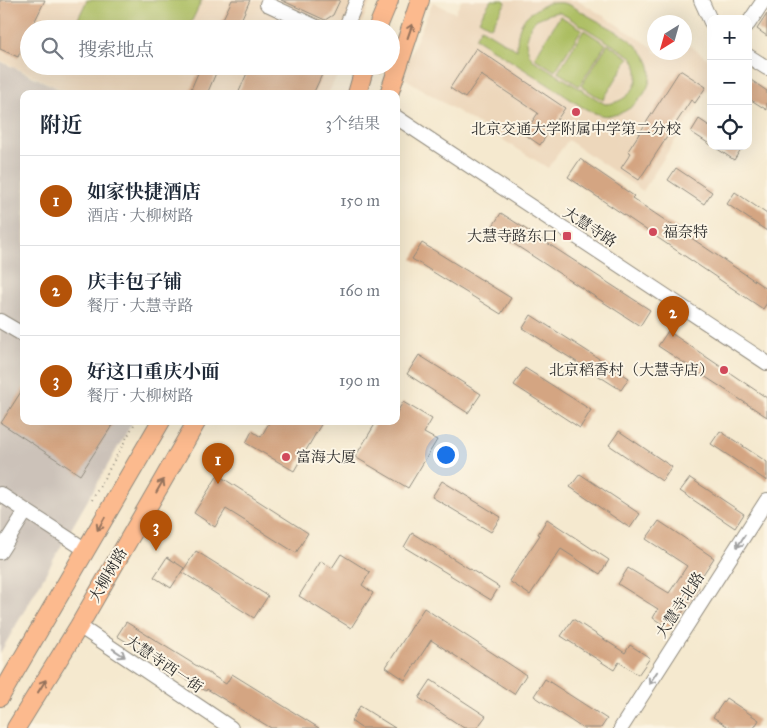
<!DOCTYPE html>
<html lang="zh">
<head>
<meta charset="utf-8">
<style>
  :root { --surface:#fff; --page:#f6f6f7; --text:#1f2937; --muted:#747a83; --line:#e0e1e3; --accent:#b45309 }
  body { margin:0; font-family:"IM FELL Great Primer","Noto Serif SC",serif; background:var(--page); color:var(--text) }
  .controls { position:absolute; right:15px; top:15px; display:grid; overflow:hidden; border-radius:10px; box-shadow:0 5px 20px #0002 }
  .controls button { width:45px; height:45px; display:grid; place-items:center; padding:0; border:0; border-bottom:1px solid var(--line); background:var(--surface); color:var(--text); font:25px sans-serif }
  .compass { position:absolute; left:647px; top:15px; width:45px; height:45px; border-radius:50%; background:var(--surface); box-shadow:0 5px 20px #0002; rotate:217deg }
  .you { position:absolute; left:445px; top:454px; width:18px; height:18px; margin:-12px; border:4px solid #fff; border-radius:50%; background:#1a73e8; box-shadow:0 0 0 8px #1a73e833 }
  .badge { display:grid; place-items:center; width:32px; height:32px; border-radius:50%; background:var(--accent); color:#fff; font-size:16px; font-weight:700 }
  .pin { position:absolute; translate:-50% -41px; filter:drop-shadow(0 1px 2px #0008) }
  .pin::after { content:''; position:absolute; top:26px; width:18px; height:15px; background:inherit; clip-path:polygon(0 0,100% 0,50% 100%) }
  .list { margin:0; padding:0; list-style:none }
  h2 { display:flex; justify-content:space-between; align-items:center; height:65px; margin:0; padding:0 20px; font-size:21px }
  h2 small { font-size:16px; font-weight:400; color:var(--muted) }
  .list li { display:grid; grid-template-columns:32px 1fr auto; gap:15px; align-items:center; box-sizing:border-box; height:90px; padding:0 20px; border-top:1px solid var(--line) }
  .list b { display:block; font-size:19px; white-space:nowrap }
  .list p { margin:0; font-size:16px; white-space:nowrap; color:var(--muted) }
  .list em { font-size:16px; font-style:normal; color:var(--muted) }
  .icon { flex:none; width:28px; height:28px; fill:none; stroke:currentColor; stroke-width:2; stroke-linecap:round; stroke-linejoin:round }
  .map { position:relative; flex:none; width:767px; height:728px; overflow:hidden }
  .search { position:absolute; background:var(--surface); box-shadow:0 5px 20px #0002; left:20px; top:20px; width:380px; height:55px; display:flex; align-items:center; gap:12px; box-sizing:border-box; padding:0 18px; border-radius:28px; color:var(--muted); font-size:19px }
  .panel { position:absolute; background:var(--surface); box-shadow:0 5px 20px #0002; left:20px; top:90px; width:380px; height:335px; border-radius:10px }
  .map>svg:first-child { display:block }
  .built { fill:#edd7bb }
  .industrial { fill:#ccc2b9 }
  .green { fill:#abbd60; stroke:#6b7446; fill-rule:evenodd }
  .building { fill:#d4a582 }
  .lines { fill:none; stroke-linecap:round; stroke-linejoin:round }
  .minor-casing { stroke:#908a7d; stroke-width:16 }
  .major-casing { stroke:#908a7d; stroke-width:20 }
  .path { stroke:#908a7d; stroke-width:2; stroke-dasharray:1 4; stroke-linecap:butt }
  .minor { stroke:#fff; stroke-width:14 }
  .major { stroke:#fcba8e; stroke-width:18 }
  .oneway { stroke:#94725c }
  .oneway2 { stroke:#a0a0a0 }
  .poi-dot { fill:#d1495b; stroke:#fcf5e5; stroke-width:2 }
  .labels { text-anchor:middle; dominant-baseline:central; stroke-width:4; stroke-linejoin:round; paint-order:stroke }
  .poi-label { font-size:15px; fill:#2b2b2b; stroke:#fcf5e5; text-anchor:start }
  .street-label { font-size:15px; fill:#2b2b2b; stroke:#fcf5e5 }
</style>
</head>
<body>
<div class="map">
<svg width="767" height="728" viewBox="0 0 767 728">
  <rect width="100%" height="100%" fill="#fcf5e5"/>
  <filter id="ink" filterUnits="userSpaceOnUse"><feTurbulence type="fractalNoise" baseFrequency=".02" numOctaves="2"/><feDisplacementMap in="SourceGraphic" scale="10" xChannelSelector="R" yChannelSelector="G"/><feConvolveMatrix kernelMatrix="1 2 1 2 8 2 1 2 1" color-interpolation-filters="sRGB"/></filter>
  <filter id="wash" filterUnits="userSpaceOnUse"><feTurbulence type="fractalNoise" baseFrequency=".0096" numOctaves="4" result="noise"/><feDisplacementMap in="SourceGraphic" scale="20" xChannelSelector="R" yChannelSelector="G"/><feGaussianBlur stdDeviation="1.12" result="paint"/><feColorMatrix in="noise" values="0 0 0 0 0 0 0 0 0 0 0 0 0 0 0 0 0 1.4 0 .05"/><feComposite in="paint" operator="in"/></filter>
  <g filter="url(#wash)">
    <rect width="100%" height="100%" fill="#f5e9cf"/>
    <!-- built -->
    <g class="built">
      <path d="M 0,0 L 371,0 L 359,29 L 29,29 L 29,66 L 342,66 L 328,94 L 72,94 L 0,60 Z"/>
      <path d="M 462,0 L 578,0 L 654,48 L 654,52 L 662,53 L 669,56 L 671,53 L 684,52 L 685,42 L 711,61 L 711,84 L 643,191 L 568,140 L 548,168 L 401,76 L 433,2 L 455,13 Z"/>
    </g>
    <!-- industrial -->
    <path class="industrial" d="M 0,61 L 70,94 L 24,94 L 24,421 L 133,421 L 0,653 Z"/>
    <!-- green -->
    <g class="green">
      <path d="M 87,0 L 202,0 L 188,29 L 93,29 L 77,21 Z"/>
      <path d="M 491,0 L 504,0 L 506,2 L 491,27 L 479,20 Z"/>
      <path d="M 548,3 C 554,3 562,2 567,4 C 574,6 581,12 587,15 C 607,27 640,40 649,63 C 659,88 627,121 601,115 C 585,111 569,98 555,89 C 528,72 502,55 475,38 L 481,28 L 517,50 C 517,22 523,15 548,3 ZM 558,12 L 566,16 L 632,57 C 646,80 630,103 605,104 L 533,60 L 529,54 L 526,42 L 531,25 L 537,19 L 549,14 Z"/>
      <path d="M 560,16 L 582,29 L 555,71 L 534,58 Z"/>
      <path d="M 584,30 L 606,44 L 579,86 L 558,72 Z"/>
      <path d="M 608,44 L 629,58 L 603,100 L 581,86 Z"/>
    </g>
    <g id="blocks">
      <!-- building -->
      <g class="building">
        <path d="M 0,0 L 45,0 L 31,29 L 29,29 L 29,33 L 18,57 L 0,49 Z"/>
        <path d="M 232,0 L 250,0 L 237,29 L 218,29 Z"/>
        <path d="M 281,0 L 340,0 L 333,15 L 325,20 Z"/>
        <path d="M 767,14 L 767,36 L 757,29 Z"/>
        <path d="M 476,48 L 565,108 L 540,145 L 524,134 L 538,113 L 481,75 L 465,98 L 450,88 Z"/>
        <path d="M 201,66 L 219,66 L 207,94 L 189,94 Z"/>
        <path d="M 250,66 L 326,66 L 313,94 L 238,94 Z"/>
        <path d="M 680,70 L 706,87 L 695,103 L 691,100 L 639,180 L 621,168 L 631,153 L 628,151 Z"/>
        <path d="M 748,78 L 767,91 L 767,110 L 748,98 Z"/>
        <path d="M 699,119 L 711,127 L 711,145 L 691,132 Z"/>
        <path d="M 713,146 L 743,146 L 734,160 Z"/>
        <path d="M 580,159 L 634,196 L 632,198 L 767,289 L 767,303 L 763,309 L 568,177 Z"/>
        <path d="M 676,168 L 712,192 L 704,204 L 668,180 Z"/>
        <path d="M 735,192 L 767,214 L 767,231 L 727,204 Z"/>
        <path d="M 501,213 L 650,310 L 640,326 L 491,229 Z"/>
        <path d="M 422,243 L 511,298 L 501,314 L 412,259 Z"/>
        <path d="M 531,315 L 629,378 L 621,390 L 523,328 Z"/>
        <path d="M 668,331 L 767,398 L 767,417 L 658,346 Z"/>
        <path d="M 419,355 L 481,394 L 468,413 L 407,374 Z"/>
        <path d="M 525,368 L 591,410 L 580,428 L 514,385 Z"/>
        <path d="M 24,387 L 24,421 L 115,421 L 80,475 L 1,423 Z"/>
        <path d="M 403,402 L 432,419 L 424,433 L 437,440 L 408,488 L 355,457 L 377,421 L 396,421 L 396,414 Z"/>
        <path d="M 270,421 L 323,421 L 294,471 L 246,443 L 252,431 L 261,437 Z"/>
        <path d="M 619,431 L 672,467 L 662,481 L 609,445 Z"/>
        <path d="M 720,431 L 767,462 L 767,481 L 711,444 Z"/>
        <path d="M 580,474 L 640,514 L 630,528 L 570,487 Z"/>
        <path d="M 218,475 L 308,533 L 296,553 L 226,509 L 215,527 L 194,513 Z"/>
        <path d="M 690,478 L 744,514 L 735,528 L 680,491 Z"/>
        <path d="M 442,481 L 501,517 L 491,532 L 432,497 Z"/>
        <path d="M 547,519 L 609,560 L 600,574 L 561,549 L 530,595 L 509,581 L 540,535 L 538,534 Z"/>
        <path d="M 659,521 L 714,558 L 696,585 L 699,587 L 671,630 L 653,618 L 658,609 L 618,584 L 628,568 L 669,593 L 687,566 L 646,539 Z"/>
        <path d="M 412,533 L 499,587 L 491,600 L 404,547 Z"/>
        <path d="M 196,551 L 268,596 L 254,618 L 182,572 Z"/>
        <path d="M 341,554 L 370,572 L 362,585 L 373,593 L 351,628 L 299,596 L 321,561 L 332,568 Z"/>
        <path d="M 167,557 L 184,568 L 171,588 L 154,577 Z"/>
        <path d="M 424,608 L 526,675 L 514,694 L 431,640 L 405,680 L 386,667 Z"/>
        <path d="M 573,619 L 625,653 L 630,645 L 650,658 L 638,675 L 619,662 L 614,670 L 561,636 Z"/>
        <path d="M 126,622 L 226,684 L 232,674 L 319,728 L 271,728 L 207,689 L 206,691 L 117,636 Z"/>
        <path d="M 545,679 L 607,719 L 601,728 L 582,728 L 534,696 Z"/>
        <path d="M 431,680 L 486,716 L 477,728 L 464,728 L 419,698 Z"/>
        <path d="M 726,698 L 759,720 L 754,728 L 730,728 L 713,717 Z"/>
        <path d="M 360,706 L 395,728 L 361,728 L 351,721 Z"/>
      </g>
    </g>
  </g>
  <g filter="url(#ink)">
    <use href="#blocks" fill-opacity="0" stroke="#908a7d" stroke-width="1"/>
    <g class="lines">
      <!-- minor casing -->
      <g class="minor-casing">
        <g id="minor">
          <path d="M 701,0 L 711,22"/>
          <path d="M 267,4 L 321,29"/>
          <path d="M 748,24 L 764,0"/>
          <path d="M 345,29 L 357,0"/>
          <path d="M 748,56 L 767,68"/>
          <path d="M 396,117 L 767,363"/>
          <path d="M 0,321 L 24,335"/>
          <path d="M 0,494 L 86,550"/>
          <path d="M 0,552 L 26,511"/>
          <path d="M 79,626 L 231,728"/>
          <path d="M 621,728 L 767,500"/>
        </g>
      </g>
      <!-- major casing -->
      <g class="major-casing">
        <g id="major">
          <path d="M 377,29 L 389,0"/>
          <path d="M 357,94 L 365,66"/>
          <path d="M 389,94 L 420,0"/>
          <path d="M 0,697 L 161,421"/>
          <path d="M 16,728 L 79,626 L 197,421"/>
        </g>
      </g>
      <!-- path -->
      <path class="path" d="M 92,500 L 136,421"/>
      <!-- minor -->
      <use href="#minor" class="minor"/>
      <!-- major -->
      <use href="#major" class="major"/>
    </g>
    <!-- one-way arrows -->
    <defs><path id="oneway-shaft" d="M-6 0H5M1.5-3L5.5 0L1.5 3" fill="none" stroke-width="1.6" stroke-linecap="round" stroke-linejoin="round" transform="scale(1.25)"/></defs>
    <g class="oneway">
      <use href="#oneway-shaft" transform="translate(410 31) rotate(-71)"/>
      <use href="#oneway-shaft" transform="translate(160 486) rotate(-60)"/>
      <use href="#oneway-shaft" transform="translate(101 524) rotate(120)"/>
      <use href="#oneway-shaft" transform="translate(42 686) rotate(-58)"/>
    </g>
    <g class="oneway2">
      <use href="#oneway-shaft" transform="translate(741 541) rotate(123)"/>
      <use href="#oneway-shaft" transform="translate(119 653) rotate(34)"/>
      <use href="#oneway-shaft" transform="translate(653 678) rotate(123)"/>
    </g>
  </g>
  <!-- markers -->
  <g class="poi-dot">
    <circle cx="576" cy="112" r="5"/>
    <circle cx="653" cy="232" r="5"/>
    <rect x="562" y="231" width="10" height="10" rx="2.5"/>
    <circle cx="724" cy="370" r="5"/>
    <circle cx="286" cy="457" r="5"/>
  </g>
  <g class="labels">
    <!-- poi labels -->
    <g class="poi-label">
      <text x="576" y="129" text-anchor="middle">北京交通大学附属中学第二分校</text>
      <text x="663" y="232">福奈特</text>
      <text x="557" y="236" text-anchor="end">大慧寺路东口</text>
      <text x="714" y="370" text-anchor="end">北京稻香村（大慧寺店）</text>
      <text x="296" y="457">富海大厦</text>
    </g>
    <!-- street labels -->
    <g class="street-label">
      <text transform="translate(590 227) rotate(33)">大慧寺路</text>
      <text transform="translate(108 575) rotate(-60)">大柳树路</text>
      <text transform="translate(680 605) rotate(-57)">大慧寺北路</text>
      <text transform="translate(164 664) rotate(34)">大慧寺西一街</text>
    </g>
  </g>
</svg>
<div class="controls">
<button>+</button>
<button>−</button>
<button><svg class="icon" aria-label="locate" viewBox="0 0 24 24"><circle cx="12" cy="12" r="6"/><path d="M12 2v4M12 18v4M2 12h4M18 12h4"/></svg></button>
</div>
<svg class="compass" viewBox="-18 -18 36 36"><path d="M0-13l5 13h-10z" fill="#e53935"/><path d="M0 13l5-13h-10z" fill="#747a83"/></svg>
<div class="you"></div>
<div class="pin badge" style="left:218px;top:484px">1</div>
<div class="pin badge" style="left:673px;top:337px">2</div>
<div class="pin badge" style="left:156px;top:551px">3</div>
<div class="search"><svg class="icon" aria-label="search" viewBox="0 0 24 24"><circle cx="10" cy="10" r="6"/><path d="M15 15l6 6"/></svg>搜索地点</div>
<section class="panel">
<h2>附近<small>3个结果</small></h2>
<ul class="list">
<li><span class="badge">1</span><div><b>如家快捷酒店</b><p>酒店 · 大柳树路</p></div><em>150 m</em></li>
<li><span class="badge">2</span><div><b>庆丰包子铺</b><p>餐厅 · 大慧寺路</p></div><em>160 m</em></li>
<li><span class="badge">3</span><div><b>好这口重庆小面</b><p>餐厅 · 大柳树路</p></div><em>190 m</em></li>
</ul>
</section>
</div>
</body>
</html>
